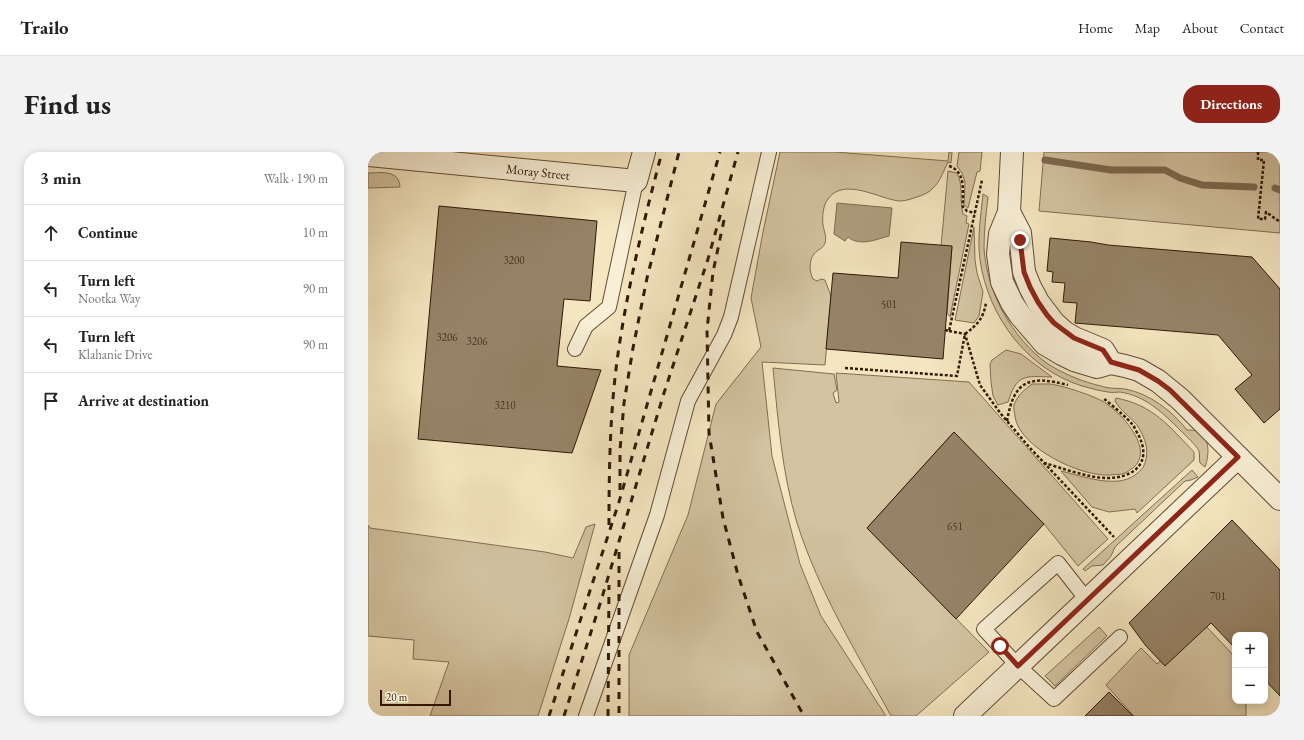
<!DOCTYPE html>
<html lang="en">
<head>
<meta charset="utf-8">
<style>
  :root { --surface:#fff; --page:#f2f2f2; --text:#222; --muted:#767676; --line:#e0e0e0; --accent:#8f2418 }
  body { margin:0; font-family:"EB Garamond",serif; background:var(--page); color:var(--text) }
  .controls { position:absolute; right:12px; bottom:12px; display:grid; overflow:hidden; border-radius:8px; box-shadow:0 2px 10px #0003 }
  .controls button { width:36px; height:36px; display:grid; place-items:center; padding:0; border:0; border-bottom:1px solid var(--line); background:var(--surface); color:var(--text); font:20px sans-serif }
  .scale { position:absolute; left:12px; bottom:10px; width:71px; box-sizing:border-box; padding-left:4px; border:2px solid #301707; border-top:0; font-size:11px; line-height:14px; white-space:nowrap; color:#301707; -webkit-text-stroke:3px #f8efd6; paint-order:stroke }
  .stop { position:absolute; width:12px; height:12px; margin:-9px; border:3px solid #8f2418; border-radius:50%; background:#fff }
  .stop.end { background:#8f2418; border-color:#fff; box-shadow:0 1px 4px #0008 }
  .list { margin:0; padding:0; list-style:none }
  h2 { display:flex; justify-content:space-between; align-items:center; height:52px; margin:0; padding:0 16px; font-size:17px }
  h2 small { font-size:13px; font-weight:400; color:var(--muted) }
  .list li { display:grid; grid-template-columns:26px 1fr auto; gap:12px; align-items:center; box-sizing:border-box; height:56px; padding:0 16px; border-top:1px solid var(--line) }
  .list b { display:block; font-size:15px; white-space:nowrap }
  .list p { margin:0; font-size:13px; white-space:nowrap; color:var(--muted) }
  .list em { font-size:13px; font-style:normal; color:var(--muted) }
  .icon { flex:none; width:22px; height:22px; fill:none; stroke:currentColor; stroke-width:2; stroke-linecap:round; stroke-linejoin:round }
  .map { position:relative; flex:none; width:912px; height:564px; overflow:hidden; border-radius:16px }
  header { display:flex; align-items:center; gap:24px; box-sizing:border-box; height:56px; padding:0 20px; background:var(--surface); border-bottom:1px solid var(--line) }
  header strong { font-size:19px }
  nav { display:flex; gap:22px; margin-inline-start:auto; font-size:14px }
  .intro { display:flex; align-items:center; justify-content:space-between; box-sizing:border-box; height:96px; padding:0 24px }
  h1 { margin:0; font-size:28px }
  .button { padding:10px 18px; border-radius:16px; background:var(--accent); color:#fff; font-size:14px; font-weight:700 }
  main { display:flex; gap:24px; padding:0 24px }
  aside { flex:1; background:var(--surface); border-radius:16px; box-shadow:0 2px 10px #0003 }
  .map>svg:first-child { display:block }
  .green { fill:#d3c3a1; stroke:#826d54 }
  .water { fill:#b1a081; stroke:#7d6950 }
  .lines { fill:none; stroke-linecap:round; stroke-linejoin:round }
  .stream { stroke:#7d6950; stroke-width:7 }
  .building { fill:#968367; stroke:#301707 }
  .lane-casing { stroke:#614b35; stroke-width:16 }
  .street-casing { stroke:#614b35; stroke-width:24 }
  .path { stroke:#301707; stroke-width:2.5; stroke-dasharray:3 2; stroke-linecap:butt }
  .lane { stroke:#f8efd6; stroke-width:14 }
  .street { stroke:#f8efd6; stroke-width:22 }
  .rail { stroke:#301707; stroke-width:3; stroke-dasharray:7 7; stroke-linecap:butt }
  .route { stroke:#8f2418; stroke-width:5 }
  .labels { text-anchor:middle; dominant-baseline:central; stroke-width:4; stroke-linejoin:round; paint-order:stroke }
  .number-label { font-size:11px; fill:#4a321f }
  .street-label { font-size:13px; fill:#301707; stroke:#f8efd6 }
</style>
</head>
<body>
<header>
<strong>Trailo</strong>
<nav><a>Home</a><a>Map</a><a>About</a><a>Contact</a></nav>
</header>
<div class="intro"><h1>Find us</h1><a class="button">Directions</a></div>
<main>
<aside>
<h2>3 min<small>Walk · 190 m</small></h2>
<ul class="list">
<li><svg class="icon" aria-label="ahead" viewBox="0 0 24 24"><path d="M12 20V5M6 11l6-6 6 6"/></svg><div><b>Continue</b></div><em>10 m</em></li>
<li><svg class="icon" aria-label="left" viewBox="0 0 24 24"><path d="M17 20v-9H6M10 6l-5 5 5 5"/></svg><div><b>Turn left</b><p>Nootka Way</p></div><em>90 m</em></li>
<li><svg class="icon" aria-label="left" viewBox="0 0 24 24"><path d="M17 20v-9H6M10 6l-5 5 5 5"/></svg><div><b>Turn left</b><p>Klahanie Drive</p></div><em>90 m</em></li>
<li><svg class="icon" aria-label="arrive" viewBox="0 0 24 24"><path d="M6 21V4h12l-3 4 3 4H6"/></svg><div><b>Arrive at destination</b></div></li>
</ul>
</aside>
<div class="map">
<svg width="912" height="564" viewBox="0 0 912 564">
  <rect width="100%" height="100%" fill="#f4e6c0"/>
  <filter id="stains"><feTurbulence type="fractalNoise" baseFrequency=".005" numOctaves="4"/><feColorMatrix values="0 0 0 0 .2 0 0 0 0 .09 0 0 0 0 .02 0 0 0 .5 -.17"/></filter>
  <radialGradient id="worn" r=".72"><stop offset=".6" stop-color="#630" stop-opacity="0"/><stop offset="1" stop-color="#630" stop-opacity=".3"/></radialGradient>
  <!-- green -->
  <g class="green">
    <path d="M 412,0 L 467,0 L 580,9 L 581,0 L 584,0 L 583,11 L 580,10 C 576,18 572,30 565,36 C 562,40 557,42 552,44 C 545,46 539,49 532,49 C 513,48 476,24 460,47 C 455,53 454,65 455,73 C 456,79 459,85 457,91 C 455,97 450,97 446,102 C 441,108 441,120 445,127 L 449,129 L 453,127 L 457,128 L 463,144 L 457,213 L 394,210 L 404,304 L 432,412 L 453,464 L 518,564 L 261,564 L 261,503 L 320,363 L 348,252 L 393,195 L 383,146 L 395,80 Z"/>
    <path d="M 591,0 L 614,0 L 612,19 L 609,20 L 600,56 L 596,53 L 597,30 L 594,21 L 589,14 Z"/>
    <path d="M 676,0 L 912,0 L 912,81 L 671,59 Z"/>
    <path d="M 580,19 L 589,21 C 596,34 591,48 595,62 L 599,64 L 598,71 L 601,72 L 582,165 L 579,161 L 584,95 L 573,94 Z"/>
    <path d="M 0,21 C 13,21 31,17 32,35 L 0,36 Z"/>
    <path d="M 615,42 L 620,45 C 618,62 616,79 616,96 C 619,141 644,186 680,212 C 696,222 715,230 733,234 C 741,237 749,236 757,237 C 782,242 803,258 819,278 C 822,278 826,278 829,279 C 843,285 841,304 837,315 L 832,311 C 831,307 832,303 831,299 C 829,294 817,283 813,279 C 795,261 778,244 752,240 C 748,240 744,241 740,240 C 732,239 722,236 714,234 C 659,217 620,164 612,108 C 609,86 613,63 615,42 Z"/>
    <path d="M 606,75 L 607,108 L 609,121 L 615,140 L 611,164 L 606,171 L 587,168 Z"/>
    <path d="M 638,198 L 653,202 L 684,225 C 656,224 649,222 640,250 L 630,253 L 625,244 L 623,230 L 622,212 L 624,208 Z"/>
    <path d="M 405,216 L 466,222 L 469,238 L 465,241 L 468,251 L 471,250 L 468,221 L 601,230 L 740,387 L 710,414 L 676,372 L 585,281 L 499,376 L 621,500 L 548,564 L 523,564 C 489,501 451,440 429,371 C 414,321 410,268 405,216 Z"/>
    <path d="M 664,232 C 670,232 676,232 682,232 C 696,234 728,244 739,252 C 755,263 787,298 765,316 C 762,317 760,320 757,321 C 753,323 747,322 742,323 C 713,325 652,296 647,265 C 647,261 645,256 646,253 C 649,244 656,238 664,232 Z"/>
    <path d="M 748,246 C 785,253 801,274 826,300 L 826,308 L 769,361 L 767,357 L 741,360 L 724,355 L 693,319 C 714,324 748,337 767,323 C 772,319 775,317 777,311 C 781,298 778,289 771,276 C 765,266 753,260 747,249 Z"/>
    <path d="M 824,318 L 830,325 L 823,328 L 817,329 L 747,395 L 743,404 L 735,413 L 724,414 L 717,419 L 715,417 Z"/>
    <path d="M 227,372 L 201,467 L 170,564 L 62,564 L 81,510 L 45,507 L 46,488 L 0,484 L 0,373 L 2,376 L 177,400 L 205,406 L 218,375 Z"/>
    <path d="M 836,472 L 867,505 L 867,549 L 878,549 L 878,564 L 766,564 L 738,533 L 773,496 L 789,512 Z"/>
    <path d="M 731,475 L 739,484 L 687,534 L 677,524 Z"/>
  </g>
  <!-- water -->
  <path class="water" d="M 469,51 L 524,56 L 521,84 C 509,87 492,95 480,85 L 477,89 L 466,82 Z"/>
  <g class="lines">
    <!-- stream -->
    <g class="stream">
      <path d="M 677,8 L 743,18 L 797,18 L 812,26 L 834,33 L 886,35"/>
      <path d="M 907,36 L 912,38"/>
    </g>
  </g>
  <!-- building -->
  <g class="building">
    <path d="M 71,54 L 229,69 L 222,149 L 196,147 L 189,214 L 233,218 L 204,301 L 50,287 Z"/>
    <path d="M 682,86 L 723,90 L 740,93 L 884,105 L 912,137 L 912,257 L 896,271 L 867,237 L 884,223 L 850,183 L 707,171 L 709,151 L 695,150 L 697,131 L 684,130 L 685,120 L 679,119 Z"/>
    <path d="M 533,90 L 584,94 L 575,207 L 458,197 L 465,121 L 530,126 Z"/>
    <path d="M 586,280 L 676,372 L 588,467 L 499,376 Z"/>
    <path d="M 864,368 L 912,418 L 912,544 L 897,528 L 897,483 L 867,483 L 867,496 L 843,471 L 797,514 L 778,494 L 761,471 Z"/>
    <path d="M 741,540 L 765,564 L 717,564 Z"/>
  </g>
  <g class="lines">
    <!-- lane casing -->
    <g class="lane-casing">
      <g id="lane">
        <path d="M 207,197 L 218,174 L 241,155 L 268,29"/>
        <path d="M 719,448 L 690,411 L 616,477 L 650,514 L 686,547 L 752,485"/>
        <path d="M 218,564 L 289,363 L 320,249 L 356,183 L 363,165 L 401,0"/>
      </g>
    </g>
    <!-- street casing -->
    <g class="street-casing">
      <g id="street">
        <path d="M 644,0 L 641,60 L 632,82 L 630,102 L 634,130 L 644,151 L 652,163 L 677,192 L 694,202 L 706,208 L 729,215 L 743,211 L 757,214 L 771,218 L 790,229 L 812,247 L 912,347"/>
        <path d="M 0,3 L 268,29 L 276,0"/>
        <path d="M 641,60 L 652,81 L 656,120 L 662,135 L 670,150 L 686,171 L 696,180 L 706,186 L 735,198 L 743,211"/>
        <path d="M 597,564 L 870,305"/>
      </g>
    </g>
    <!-- path -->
    <g class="path">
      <path d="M 890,0 L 890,8 L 896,8 L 890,67 L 897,67 L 898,60 L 912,70"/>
      <path d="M 581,14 C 599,20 594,40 595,55 L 599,59 L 607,61"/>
      <path d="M 577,178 L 581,179 L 614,28"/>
      <path d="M 581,179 L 597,182 L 612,233 L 633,262 L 662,296 L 746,385"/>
      <path d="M 477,216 L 589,224 L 597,182 C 609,173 616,166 618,150"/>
      <path d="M 639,269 C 646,228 661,223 700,233"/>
      <path d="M 676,311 C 694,316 720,326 739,326 C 766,326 784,311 771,284 C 769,281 767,276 765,273 C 756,263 745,254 735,246"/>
    </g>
    <!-- lane -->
    <use href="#lane" class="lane"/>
    <!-- street -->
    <use href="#street" class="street"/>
    <!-- rail -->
    <g class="rail">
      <path d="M 356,68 L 345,120 L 339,178 L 341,281 L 355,366 L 370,423 L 389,480 L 436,564"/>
      <path d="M 252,338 L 252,298 L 256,251 L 265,196 L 279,126 L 311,0"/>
      <path d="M 241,373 C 241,313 242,254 251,195 C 261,129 277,64 294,0"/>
      <path d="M 251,400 L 251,564"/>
      <path d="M 181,564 L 251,350 L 352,0"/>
      <path d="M 196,564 L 232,452 L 296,241 L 340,107 L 370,0"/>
      <path d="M 240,564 L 241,433"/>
    </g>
  </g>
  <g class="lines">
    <!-- route -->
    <path class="route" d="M 632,494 L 650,514 L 870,305 L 802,238 L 790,229 L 771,218 L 743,210 L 735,198 L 706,186 L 686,171 L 679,163 L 670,150 L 662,135 L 656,120 L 652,88"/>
  </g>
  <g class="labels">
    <!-- number labels -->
    <g class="number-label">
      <text x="146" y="108">3200</text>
      <text x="521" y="152">501</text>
      <text x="79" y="185">3206</text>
      <text x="109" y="189">3206</text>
      <text x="137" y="253">3210</text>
      <text x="587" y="374">651</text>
      <text x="850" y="444">701</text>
    </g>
    <!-- street labels -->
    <g class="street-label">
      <text transform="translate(170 20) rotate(6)">Moray Street</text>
    </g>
  </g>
  <rect width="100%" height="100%" filter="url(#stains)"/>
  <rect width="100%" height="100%" fill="url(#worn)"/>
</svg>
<div class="controls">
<button>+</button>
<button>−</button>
</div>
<div class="scale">20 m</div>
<div class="stop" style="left:632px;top:494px"></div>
<div class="stop end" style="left:652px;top:88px"></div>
</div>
</main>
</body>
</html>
